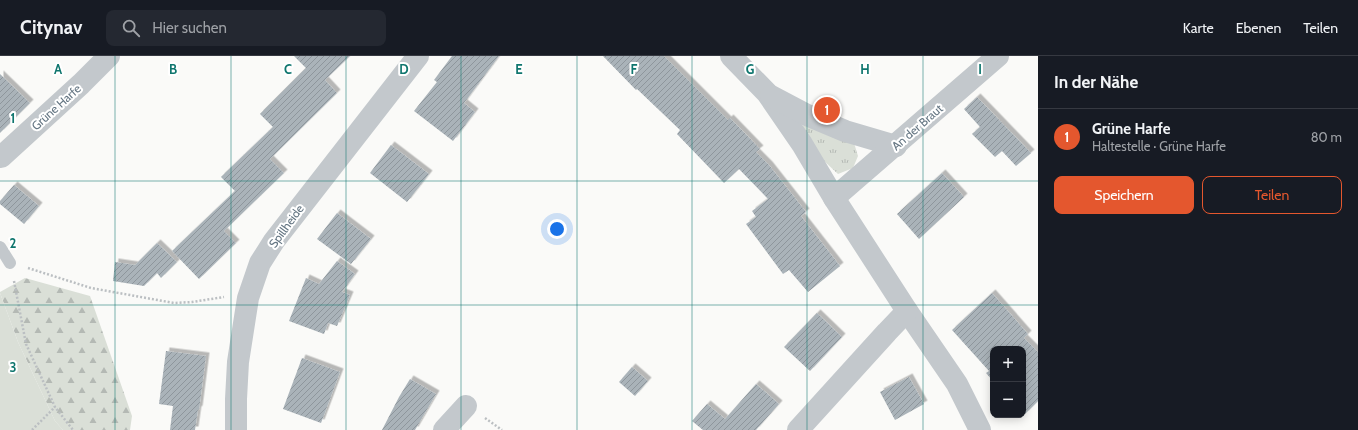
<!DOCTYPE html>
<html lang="de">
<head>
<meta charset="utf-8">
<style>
  :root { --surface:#171b24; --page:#242831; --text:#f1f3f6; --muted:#9ea1a6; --line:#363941; --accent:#e4572e }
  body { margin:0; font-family:Cabin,sans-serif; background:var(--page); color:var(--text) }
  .controls { position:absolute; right:12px; bottom:12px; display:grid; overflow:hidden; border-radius:8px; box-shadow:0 2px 10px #0003 }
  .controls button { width:36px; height:36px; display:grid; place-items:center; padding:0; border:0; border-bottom:1px solid var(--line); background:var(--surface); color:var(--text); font:20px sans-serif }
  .you { position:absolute; left:557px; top:173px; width:14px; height:14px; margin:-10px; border:3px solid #fff; border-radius:50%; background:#1a73e8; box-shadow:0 0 0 6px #1a73e833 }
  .badge { display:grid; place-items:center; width:26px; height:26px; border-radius:50%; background:var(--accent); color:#fff; font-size:13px; font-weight:700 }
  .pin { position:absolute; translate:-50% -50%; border:2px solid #fff; box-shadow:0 1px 4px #0006 }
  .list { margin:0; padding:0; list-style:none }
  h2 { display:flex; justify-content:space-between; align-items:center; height:52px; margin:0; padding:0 16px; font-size:17px }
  h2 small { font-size:13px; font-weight:400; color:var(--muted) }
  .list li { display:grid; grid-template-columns:26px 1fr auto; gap:12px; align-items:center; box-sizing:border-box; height:56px; padding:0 16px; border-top:1px solid var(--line) }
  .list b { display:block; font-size:15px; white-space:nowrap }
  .list p { margin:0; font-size:13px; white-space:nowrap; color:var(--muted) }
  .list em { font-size:13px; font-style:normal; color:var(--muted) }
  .actions { display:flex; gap:8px; padding:12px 16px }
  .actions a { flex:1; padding:9px 0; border:1px solid var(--accent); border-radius:8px; text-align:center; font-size:14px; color:var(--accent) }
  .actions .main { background:var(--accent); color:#fff }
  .icon { flex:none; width:22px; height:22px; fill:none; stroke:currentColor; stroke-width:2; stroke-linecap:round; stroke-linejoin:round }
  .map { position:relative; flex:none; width:1038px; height:374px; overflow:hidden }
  header { display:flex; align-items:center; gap:24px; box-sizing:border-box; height:56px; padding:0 20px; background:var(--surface); border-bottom:1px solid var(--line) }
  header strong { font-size:19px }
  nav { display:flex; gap:22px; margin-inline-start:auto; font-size:14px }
  .search { width:280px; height:36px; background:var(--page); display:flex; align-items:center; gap:10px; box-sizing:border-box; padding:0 14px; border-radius:8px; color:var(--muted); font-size:15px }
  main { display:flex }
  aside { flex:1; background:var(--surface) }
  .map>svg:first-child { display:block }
  .grass { fill:url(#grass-tufts) }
  .forest { fill:url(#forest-firs) }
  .garden { fill:#dadfd7 }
  .building { fill:url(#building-hatch); filter:url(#shadow) }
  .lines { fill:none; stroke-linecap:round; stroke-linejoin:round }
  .path { stroke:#bbbfc2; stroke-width:2.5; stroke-dasharray:2 2; stroke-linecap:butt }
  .lane { stroke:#c3c8cc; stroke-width:12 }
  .street { stroke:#c3c8cc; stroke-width:22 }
  .grid { fill:none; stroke:#0f766e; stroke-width:1; stroke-opacity:0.55 }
  .labels { text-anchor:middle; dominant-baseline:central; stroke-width:4; stroke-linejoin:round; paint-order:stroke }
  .street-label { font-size:12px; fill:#657683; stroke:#fff }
  .grid-label { font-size:13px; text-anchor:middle; font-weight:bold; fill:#0f766e; stroke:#fff; stroke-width:4; stroke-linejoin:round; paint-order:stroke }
</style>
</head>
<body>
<header>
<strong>Citynav</strong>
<div class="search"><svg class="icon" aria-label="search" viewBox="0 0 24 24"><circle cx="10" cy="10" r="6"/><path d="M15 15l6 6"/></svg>Hier suchen</div>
<nav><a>Karte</a><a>Ebenen</a><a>Teilen</a></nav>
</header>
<main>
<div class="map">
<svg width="1038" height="374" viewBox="0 0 1038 374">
  <defs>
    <pattern id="grass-tufts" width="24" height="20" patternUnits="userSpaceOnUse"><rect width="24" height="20" fill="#dadfd7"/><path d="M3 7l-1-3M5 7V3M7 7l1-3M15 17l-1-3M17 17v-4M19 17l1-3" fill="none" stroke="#b4b9b4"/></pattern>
    <pattern id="forest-firs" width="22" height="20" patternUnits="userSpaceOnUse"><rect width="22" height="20" fill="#dadfd7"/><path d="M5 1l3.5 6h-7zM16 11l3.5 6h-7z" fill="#b4b9b4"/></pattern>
    <pattern id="building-hatch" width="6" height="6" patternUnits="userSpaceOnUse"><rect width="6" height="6" fill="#aab3b9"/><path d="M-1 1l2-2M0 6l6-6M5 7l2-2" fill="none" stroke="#8e969c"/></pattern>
    <filter id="shadow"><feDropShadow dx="3.5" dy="-3.5" stdDeviation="0" flood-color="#0004"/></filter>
  </defs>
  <rect width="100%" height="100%" fill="#fafaf8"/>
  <!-- grass -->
  <path class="grass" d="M 803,69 L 854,87 L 858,100 L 853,112 L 838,118 L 823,104 L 801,73 Z"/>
  <!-- forest -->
  <path class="forest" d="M 25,222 L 90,240 L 132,360 L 130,374 L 63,374 L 55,365 L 18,286 L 0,237 L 0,236 Z"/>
  <!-- garden -->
  <path class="garden" d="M 0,237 L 18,286 L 55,365 L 63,374 L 0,374 Z"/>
  <!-- building -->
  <g class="building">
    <path d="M 294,0 L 350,0 L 325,24 L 337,37 L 270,103 L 284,117 L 224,175 L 236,187 L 199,223 L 172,195 L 235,135 L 221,121 L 273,71 L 260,58 L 306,12 Z"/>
    <path d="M 452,0 L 499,0 L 464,47 L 475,56 L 453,85 L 414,55 L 437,26 L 434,24 Z"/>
    <path d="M 603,0 L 664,0 L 728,64 L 730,62 L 760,93 L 756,96 L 769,109 L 806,156 L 801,160 L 840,210 L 808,236 L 789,214 L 783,218 L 746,168 L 756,161 L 752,155 L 768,143 L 739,113 L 724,127 L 677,78 L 680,74 L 637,33 L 636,34 Z"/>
    <path d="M 0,18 L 30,47 L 0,77 Z"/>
    <path d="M 977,41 L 1031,97 L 1016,110 L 1002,95 L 995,101 L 972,78 L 980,71 L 964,53 Z"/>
    <path d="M 391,89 L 429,118 L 407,146 L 370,117 Z"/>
    <path d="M 942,117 L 964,141 L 919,183 L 897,158 Z"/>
    <path d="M 14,129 L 39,150 L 24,168 L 0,148 L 0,145 Z"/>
    <path d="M 337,157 L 371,183 L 351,208 L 317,183 Z"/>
    <path d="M 157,187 L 177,206 L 161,222 L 157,217 L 144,230 L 113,225 L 115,206 L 135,209 Z"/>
    <path d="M 337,205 L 355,218 L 342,236 L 350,239 L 337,270 L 328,267 L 324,278 L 289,265 L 306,222 L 319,228 Z"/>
    <path d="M 992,237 L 1028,278 L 1024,282 L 1038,296 L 1038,345 L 1025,358 L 1023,356 L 1023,293 L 993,293 L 993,325 L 986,317 L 989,315 L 952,274 Z"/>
    <path d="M 817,257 L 842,281 L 810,315 L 784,291 Z"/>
    <path d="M 166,295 L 206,300 L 199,354 L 198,353 L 195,374 L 170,374 L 173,350 L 159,348 Z"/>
    <path d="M 302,302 L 340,316 L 321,367 L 283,353 Z"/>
    <path d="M 632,311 L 648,325 L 635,340 L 619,326 Z"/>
    <path d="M 909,321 L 924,348 L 895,364 L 880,336 Z"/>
    <path d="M 410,323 L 436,338 L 415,374 L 382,374 L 399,341 Z"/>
    <path d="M 756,328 L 779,348 L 756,374 L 703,374 L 692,365 L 707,348 L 725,363 Z"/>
  </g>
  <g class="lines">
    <!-- path -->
    <g class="path">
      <path d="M 28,212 L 91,232 L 174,247 L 192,246 L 224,241"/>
      <path d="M 14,225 L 26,288 L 55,351 L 73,374"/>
      <path d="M 485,362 L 502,374"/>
      <path d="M 32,374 L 55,351"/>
    </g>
    <!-- lane -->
    <path class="lane" d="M 0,191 L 10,207"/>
    <!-- street -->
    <g class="street">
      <path d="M 731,0 L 767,37 L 802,88 L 834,142 L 907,255 L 957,328 L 980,374"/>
      <path d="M 771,40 L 807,59 L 845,75 L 896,90"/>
      <path d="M 1,101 L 81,28 L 109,0"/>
      <path d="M 834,142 L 998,0"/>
      <path d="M 236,374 L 236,343 L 238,306 L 248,242 L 260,207 L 274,185 L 418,0"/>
      <path d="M 444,374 L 466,350"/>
      <path d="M 798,374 L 887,276 L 907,255"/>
    </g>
  </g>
  <!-- grid -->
  <path class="grid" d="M 115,0 L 115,374M 231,0 L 231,374M 346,0 L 346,374M 461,0 L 461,374M 577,0 L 577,374M 692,0 L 692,374M 807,0 L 807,374M 923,0 L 923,374M 0,125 L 1038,125M 0,249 L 1038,249"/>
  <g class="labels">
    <!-- street labels -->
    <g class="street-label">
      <text transform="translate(56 51) rotate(-42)">Grüne Harfe</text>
      <text transform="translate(917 71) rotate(-41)">An der Braut</text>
      <text transform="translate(286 170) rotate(-54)">Spillheide</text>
    </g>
  </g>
  <g class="grid-label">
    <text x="58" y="18">A</text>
    <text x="173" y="18">B</text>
    <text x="288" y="18">C</text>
    <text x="404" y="18">D</text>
    <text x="519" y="18">E</text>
    <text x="634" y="18">F</text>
    <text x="750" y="18">G</text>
    <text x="865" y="18">H</text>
    <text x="980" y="18">I</text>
    <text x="13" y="67">1</text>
    <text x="13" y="192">2</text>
    <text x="13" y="316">3</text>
  </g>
</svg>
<div class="controls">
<button>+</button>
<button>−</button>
</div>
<div class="you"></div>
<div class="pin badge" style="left:827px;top:54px">1</div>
</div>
<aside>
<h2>In der Nähe<small></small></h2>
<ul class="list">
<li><span class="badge">1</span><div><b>Grüne Harfe</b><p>Haltestelle · Grüne Harfe</p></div><em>80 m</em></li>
</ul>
<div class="actions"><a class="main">Speichern</a><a>Teilen</a></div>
</aside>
</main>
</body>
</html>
